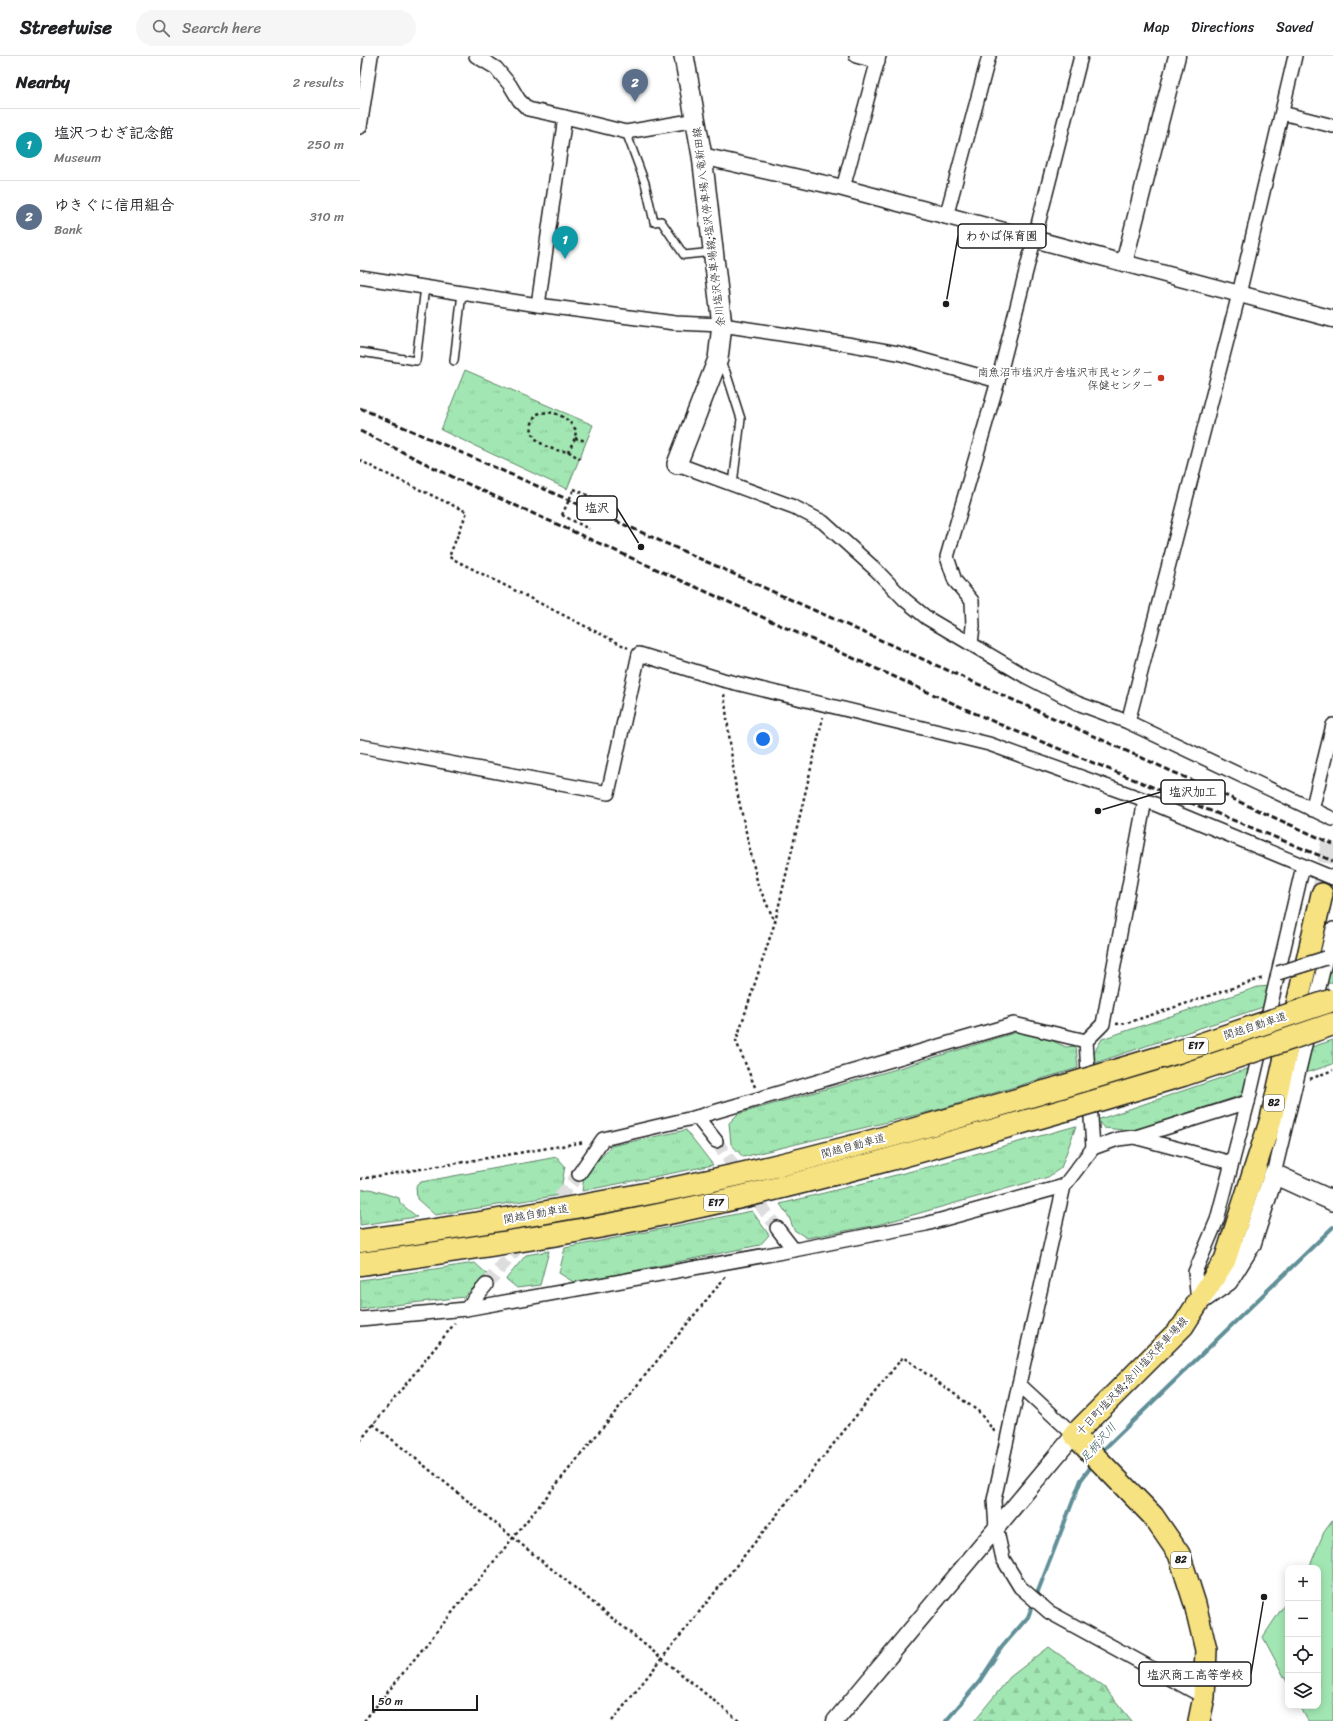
<!DOCTYPE html>
<html lang="en">
<head>
<meta charset="utf-8">
<style>
  :root { --surface:#fff; --page:#f6f6f6; --text:#202124; --muted:#757577; --line:#e0e0e0; --accent:#7c3aed }
  body { margin:0; font-family:Sriracha,"Klee One",sans-serif; background:var(--page); color:var(--text) }
  .controls { position:absolute; right:12px; bottom:12px; display:grid; overflow:hidden; border-radius:8px; box-shadow:0 2px 10px #0003 }
  .controls button { width:36px; height:36px; display:grid; place-items:center; padding:0; border:0; border-bottom:1px solid var(--line); background:var(--surface); color:var(--text); font:20px sans-serif }
  .scale { position:absolute; left:12px; bottom:10px; width:106px; box-sizing:border-box; padding-left:4px; border:2px solid #1c1c1c; border-top:0; font-size:11px; line-height:14px; white-space:nowrap; color:#1c1c1c; -webkit-text-stroke:3px #fff; paint-order:stroke }
  .you { position:absolute; left:403px; top:683px; width:14px; height:14px; margin:-10px; border:3px solid #fff; border-radius:50%; background:#1a73e8; box-shadow:0 0 0 6px #1a73e833 }
  .badge { display:grid; place-items:center; width:26px; height:26px; border-radius:50%; background:var(--accent); color:#fff; font-size:13px; font-weight:700 }
  .pin { position:absolute; translate:-50% -33px; filter:drop-shadow(0 1px 2px #0008) }
  .pin::after { content:''; position:absolute; top:21px; width:14px; height:12px; background:inherit; clip-path:polygon(0 0,100% 0,50% 100%) }
  .list { margin:0; padding:0; list-style:none }
  h2 { display:flex; justify-content:space-between; align-items:center; height:52px; margin:0; padding:0 16px; font-size:17px }
  h2 small { font-size:13px; font-weight:400; color:var(--muted) }
  .list li { display:grid; grid-template-columns:26px 1fr auto; gap:12px; align-items:center; box-sizing:border-box; height:72px; padding:0 16px; border-top:1px solid var(--line) }
  .list b { display:block; font-size:15px; white-space:nowrap }
  .list p { margin:0; font-size:13px; white-space:nowrap; color:var(--muted) }
  .list em { font-size:13px; font-style:normal; color:var(--muted) }
  .icon { flex:none; width:22px; height:22px; fill:none; stroke:currentColor; stroke-width:2; stroke-linecap:round; stroke-linejoin:round }
  .map { position:relative; flex:none; width:973px; height:1665px; overflow:hidden }
  header { display:flex; align-items:center; gap:24px; box-sizing:border-box; height:56px; padding:0 20px; background:var(--surface); border-bottom:1px solid var(--line) }
  header strong { font-size:19px }
  nav { display:flex; gap:22px; margin-inline-start:auto; font-size:14px }
  .search { width:280px; height:36px; background:var(--page); display:flex; align-items:center; gap:10px; box-sizing:border-box; padding:0 14px; border-radius:22px; color:var(--muted); font-size:15px }
  main { display:flex }
  aside { flex:1; background:var(--surface) }
  .map>svg:first-child { display:block }
  .grass { fill:url(#grass-tufts); stroke:#5f8268 }
  .forest { fill:url(#forest-firs); stroke:#5f8268 }
  .garden { fill:#a2e7b3; stroke:#5f8268 }
  .lines { fill:none; stroke-linecap:round; stroke-linejoin:round }
  .stream { stroke:#608f98; stroke-width:4 }
  .minor-tunnel { stroke:#ddd; stroke-width:13; stroke-dasharray:13 6; stroke-linecap:butt }
  .primary-tunnel { stroke:#ddd; stroke-width:21; stroke-dasharray:21 10; stroke-linecap:butt }
  .service-casing { stroke:#1c1c1c; stroke-width:10 }
  .minor-casing { stroke:#1c1c1c; stroke-width:16 }
  .tertiary-casing { stroke:#1c1c1c; stroke-width:19 }
  .secondary-casing { stroke:#1c1c1c; stroke-width:22 }
  .primary-casing { stroke:#1c1c1c; stroke-width:24 }
  .motorway-casing { stroke:#1c1c1c; stroke-width:25 }
  .path { stroke:#1c1c1c; stroke-width:2.5; stroke-dasharray:3 3; stroke-linecap:butt }
  .service { stroke:#fff; stroke-width:7 }
  .minor { stroke:#fff; stroke-width:13 }
  .tertiary { stroke:#fff; stroke-width:16 }
  .secondary { stroke:#fff; stroke-width:19 }
  .primary { stroke:#f7e281; stroke-width:21 }
  .motorway { stroke:#f7e281; stroke-width:22 }
  .rail { stroke:#1c1c1c; stroke-width:3; stroke-dasharray:6 3; stroke-linecap:butt }
  .minor-bridge-casing { stroke:#1c1c1c; stroke-width:16; stroke-linecap:butt }
  .motorway-bridge-casing { stroke:#1c1c1c; stroke-width:25; stroke-linecap:butt }
  .path-bridge { stroke:#1c1c1c; stroke-width:2.5; stroke-dasharray:3 3; stroke-linecap:butt }
  .minor-bridge { stroke:#fff; stroke-width:13 }
  .motorway-bridge { stroke:#f7e281; stroke-width:22 }
  .poi-dot { fill:#c8321e; stroke:#fff; stroke-width:1.5 }
  .labels { text-anchor:middle; dominant-baseline:central; stroke-width:4; stroke-linejoin:round; paint-order:stroke }
  .shield { fill:#fff; stroke:#606060; stroke-width:1 }
  .shield-label { font-size:10px; font-weight:bold; fill:#1c1c1c }
  .street-label { font-size:11px; fill:#1c1c1c; stroke:#fff }
  .poi-label { font-size:11px; fill:#1c1c1c; stroke:#fff; text-anchor:end }
  .water-label { font-size:12px; font-style:italic; fill:#445f64; stroke:#fff }
  .leader { fill:none; stroke:#1c1c1c; stroke-width:1.5 }
  .callout-dot { fill:#1c1c1c; stroke:#fff; stroke-width:1.5 }
  .callout { fill:#fff; stroke:#1c1c1c; stroke-width:1.5 }
  .callout-label { font-size:12px; text-anchor:middle; font-weight:bold; fill:#1c1c1c }
</style>
</head>
<body>
<header>
<strong>Streetwise</strong>
<div class="search"><svg class="icon" aria-label="search" viewBox="0 0 24 24"><circle cx="10" cy="10" r="6"/><path d="M15 15l6 6"/></svg>Search here</div>
<nav><a>Map</a><a>Directions</a><a>Saved</a></nav>
</header>
<main>
<aside>
<h2>Nearby<small>2 results</small></h2>
<ul class="list">
<li><span class="badge" style="background:#0f9aa8">1</span><div><b>塩沢つむぎ記念館</b><p>Museum</p></div><em>250 m</em></li>
<li><span class="badge" style="background:#5c6f8a">2</span><div><b>ゆきぐに信用組合</b><p>Bank</p></div><em>310 m</em></li>
</ul>
</aside>
<div class="map">
<svg width="973" height="1665" viewBox="0 0 973 1665">
  <defs>
    <pattern id="grass-tufts" width="24" height="20" patternUnits="userSpaceOnUse"><rect width="24" height="20" fill="#a2e7b3"/><path d="M3 7l-1-3M5 7V3M7 7l1-3M15 17l-1-3M17 17v-4M19 17l1-3" fill="none" stroke="#8bc699"/></pattern>
    <pattern id="forest-firs" width="22" height="20" patternUnits="userSpaceOnUse"><rect width="22" height="20" fill="#a2e7b3"/><path d="M5 1l3.5 6h-7zM16 11l3.5 6h-7z" fill="#8bc699"/></pattern>
  </defs>
  <rect width="100%" height="100%" fill="#fff"/>
  <filter id="ink" filterUnits="userSpaceOnUse"><feTurbulence type="fractalNoise" baseFrequency=".025" numOctaves="2"/><feDisplacementMap in="SourceGraphic" scale="8" xChannelSelector="R" yChannelSelector="G"/><feConvolveMatrix kernelMatrix="1 2 1 2 8 2 1 2 1" color-interpolation-filters="sRGB"/></filter>
  <g filter="url(#ink)">
    <!-- grass -->
    <g class="grass">
      <path d="M 105,314 L 233,369 L 207,433 L 81,374 Z"/>
      <path d="M 973,907 L 973,926 L 964,929 L 968,909 Z"/>
      <path d="M 911,930 L 906,950 L 732,1008 L 733,998 L 742,983 L 898,931 Z"/>
      <path d="M 657,976 L 673,976 L 706,991 L 716,990 L 718,1012 L 577,1054 L 383,1101 L 371,1088 L 369,1067 L 378,1058 L 533,1014 Z"/>
      <path d="M 973,984 L 973,1008 L 949,1016 L 943,1016 L 949,992 Z"/>
      <path d="M 893,1011 L 888,1037 L 773,1075 L 744,1072 L 737,1064 Z"/>
      <path d="M 716,1070 L 701,1112 L 688,1121 L 517,1169 L 447,1182 L 434,1174 L 429,1161 L 420,1148 L 572,1110 Z"/>
      <path d="M 326,1074 L 353,1109 L 222,1135 L 224,1120 L 251,1090 Z"/>
      <path d="M 197,1101 L 205,1110 L 200,1139 L 75,1159 L 57,1143 L 56,1130 L 61,1126 Z"/>
      <path d="M 10,1133 L 39,1142 L 40,1147 L 57,1161 L 0,1169 L 0,1134 Z"/>
      <path d="M 392,1155 L 409,1179 L 400,1189 L 215,1227 L 199,1217 L 205,1192 Z"/>
      <path d="M 189,1195 L 180,1229 L 157,1232 L 146,1223 L 166,1199 Z"/>
      <path d="M 115,1207 L 127,1218 L 104,1241 L 0,1253 L 0,1224 Z"/>
    </g>
    <!-- forest -->
    <path class="forest" d="M 689,1591 L 745,1632 L 772,1665 L 614,1665 L 650,1621 Z"/>
    <!-- garden -->
    <g class="garden">
      <path d="M 973,1464 L 973,1665 L 948,1665 L 940,1650 L 958,1650 L 958,1512 L 949,1512 L 964,1476 Z"/>
      <path d="M 928,1543 L 928,1628 L 903,1581 Z"/>
    </g>
    <g class="lines">
      <!-- stream -->
      <g class="stream">
        <path d="M 740,1397 L 973,1171"/>
        <path d="M 586,1665 L 619,1626 L 642,1591 L 668,1561 L 721,1424 L 733,1408"/>
      </g>
      <!-- minor-tunnel -->
      <g class="minor-tunnel">
        <path d="M 356,1085 L 417,1172"/>
        <path d="M 126,1229 L 219,1118"/>
      </g>
      <!-- primary-tunnel -->
      <path class="primary-tunnel" d="M 962,838 L 973,778"/>
      <!-- service casing -->
      <g class="service-casing">
        <g id="service">
          <path d="M 266,76 L 285,127 L 294,166 L 301,165 L 324,199 L 353,196"/>
          <path d="M 1,296 L 56,305 L 65,231"/>
          <path d="M 94,305 L 102,237"/>
          <path d="M 359,305 L 366,316 L 381,363 L 373,428"/>
        </g>
      </g>
      <!-- minor casing -->
      <g class="minor-casing">
        <g id="minor">
          <path d="M 116,0 L 136,12 L 150,29 L 159,44 L 168,53 L 205,61 L 178,249"/>
          <path d="M 496,0 L 518,6"/>
          <path d="M 922,57 L 973,70"/>
          <path d="M 205,61 L 266,76 L 336,64"/>
          <path d="M 0,71 L 11,0"/>
          <path d="M 483,132 L 519,0"/>
          <path d="M 586,161 L 629,0"/>
          <path d="M 0,221 L 178,249 L 315,267 L 362,269 L 487,288 L 538,297 L 638,325"/>
          <path d="M 317,408 L 434,451 L 463,466 L 515,513 L 545,544 L 567,562 L 665,620 L 717,647 L 768,666 L 973,763"/>
          <path d="M 611,588 L 613,570 L 612,545 L 595,525 L 587,501 L 638,325 L 721,0"/>
          <path d="M 768,666 L 879,238 L 935,0"/>
          <path d="M 0,690 L 248,737 L 279,598 L 363,624 L 629,688 L 785,744 L 973,822"/>
          <path d="M 952,754 L 973,669"/>
          <path d="M 337,1061 L 356,1085"/>
          <path d="M 776,1081 L 888,1046"/>
          <path d="M 733,1092 L 726,985 L 743,968 L 785,744"/>
          <path d="M 219,1118 L 243,1083 L 337,1061 L 654,968 L 726,985"/>
          <path d="M 914,1118 L 973,873"/>
          <path d="M 417,1172 L 434,1194"/>
          <path d="M 838,1246 L 835,1216 L 857,1164 L 872,1107 L 888,1046 L 943,810"/>
          <path d="M 106,1253 L 126,1229"/>
          <path d="M 0,1263 L 106,1253 L 434,1194 L 566,1168 L 704,1130"/>
          <path d="M 659,1328 L 634,1444 L 636,1471 L 643,1503 L 660,1531 L 689,1556 L 844,1641"/>
          <path d="M 714,1379 L 659,1328 L 704,1130 L 733,1092 L 758,1083 L 774,1081 L 872,1107"/>
        </g>
      </g>
      <!-- tertiary casing -->
      <g class="tertiary-casing">
        <g id="tertiary">
          <path d="M 342,100 L 483,132 L 973,263"/>
          <path d="M 764,207 L 817,0"/>
          <path d="M 475,1665 L 714,1379"/>
        </g>
      </g>
      <!-- secondary casing -->
      <g class="secondary-casing">
        <g id="secondary">
          <path d="M 317,408 L 358,303 L 362,269 L 342,100 L 324,0"/>
          <path d="M 841,1244 L 868,1225 L 891,1188 L 914,1118 L 973,1145"/>
        </g>
      </g>
      <!-- primary casing -->
      <g class="primary-casing">
        <path id="primary" d="M 839,1665 L 844,1641 L 846,1594 L 835,1548 L 819,1498 L 793,1460 L 714,1379 L 823,1270 L 865,1204 L 911,1063 L 962,838"/>
      </g>
      <!-- motorway casing -->
      <g class="motorway-casing">
        <g id="motorway">
          <path d="M 0,1185 C 150,1164 301,1139 448,1102 C 532,1081 615,1056 698,1032"/>
          <path d="M 0,1208 C 113,1192 225,1176 336,1151 C 461,1124 583,1089 705,1054"/>
        </g>
      </g>
      <!-- path -->
      <g class="path">
        <path d="M 215,382 L 226,385"/>
        <path d="M 208,396 L 215,382 L 216,374 C 206,360 194,353 177,358 C 163,376 178,389 196,394 C 200,395 205,395 209,396 C 213,398 216,401 220,403"/>
        <path d="M 0,404 L 14,412 L 107,456 L 89,501 L 268,592"/>
        <path d="M 214,433 L 238,444"/>
        <path d="M 202,459 L 229,473"/>
        <path d="M 364,638 L 375,727 L 398,829 L 415,866"/>
        <path d="M 756,968 L 767,967 L 903,922"/>
        <path d="M 950,1023 L 973,1014"/>
        <path d="M 395,1031 L 376,985 L 415,866 L 463,661"/>
        <path d="M 0,1123 L 225,1086"/>
        <path d="M 13,1368 L 379,1665"/>
        <path d="M 0,1385 L 95,1267"/>
        <path d="M 4,1665 L 366,1220"/>
        <path d="M 252,1665 L 543,1301 L 618,1355 L 635,1376"/>
      </g>
      <!-- service -->
      <use href="#service" class="service"/>
      <!-- minor -->
      <use href="#minor" class="minor"/>
      <!-- tertiary -->
      <use href="#tertiary" class="tertiary"/>
      <!-- secondary -->
      <use href="#secondary" class="secondary"/>
      <!-- primary -->
      <use href="#primary" class="primary"/>
      <!-- motorway -->
      <use href="#motorway" class="motorway"/>
      <!-- rail -->
      <g class="rail">
        <path d="M 0,352 L 234,455 L 973,788"/>
        <path d="M 0,375 L 99,424 L 641,669 L 973,805"/>
      </g>
      <!-- minor-bridge casing -->
      <g class="minor-bridge-casing">
        <path id="minor-bridge" d="M 918,917 L 966,902"/>
      </g>
      <!-- motorway-bridge casing -->
      <g class="motorway-bridge-casing">
        <g id="motorway-bridge">
          <path d="M 698,1032 L 818,996 L 973,944"/>
          <path d="M 705,1054 L 823,1019 L 973,968"/>
        </g>
      </g>
      <!-- path-bridge -->
      <path class="path-bridge" d="M 202,459 L 214,433"/>
      <!-- minor-bridge -->
      <use href="#minor-bridge" class="minor-bridge"/>
      <!-- motorway-bridge -->
      <use href="#motorway-bridge" class="motorway-bridge"/>
    </g>
  </g>
  <!-- markers -->
  <circle class="poi-dot" cx="801" cy="322" r="4"/>
  <g class="labels">
    <!-- shield labels -->
    <g class="shield">
      <rect x="824" y="982" width="24" height="16" rx="3"/>
      <rect x="904" y="1039" width="20" height="16" rx="3"/>
      <rect x="344" y="1139" width="24" height="16" rx="3"/>
      <rect x="811" y="1496" width="20" height="16" rx="3"/>
    </g>
    <g class="shield-label">
      <text x="836" y="990">E17</text>
      <text x="914" y="1047">82</text>
      <text x="356" y="1147">E17</text>
      <text x="821" y="1504">82</text>
    </g>
    <!-- street labels -->
    <g class="street-label">
      <text transform="translate(349 171) rotate(-97)">余川塩沢停車場線;塩沢停車場八竜新田線</text>
      <text transform="translate(895 970) rotate(-18)">関越自動車道</text>
      <text transform="translate(493 1090) rotate(-15)">関越自動車道</text>
      <text transform="translate(176 1158) rotate(-10)">関越自動車道</text>
      <text transform="translate(772 1320) rotate(-47)">十日町塩沢線;余川塩沢停車場線</text>
    </g>
    <!-- poi labels -->
    <g class="poi-label">
      <text x="793" y="316">南魚沼市塩沢庁舎塩沢市民センター<tspan x="793" dy="13">保健センター</tspan></text>
    </g>
    <!-- water labels -->
    <g class="water-label">
      <text transform="translate(738 1387) rotate(-49)">足柄沢川</text>
    </g>
  </g>
  <!-- callouts -->
  <path class="leader" d="M586 248L598 180M281 491L257 452M738 755L801 736M904 1541L891 1618"/>
  <g class="callout-dot">
    <circle cx="586" cy="248" r="4"/>
    <circle cx="281" cy="491" r="4"/>
    <circle cx="738" cy="755" r="4"/>
    <circle cx="904" cy="1541" r="4"/>
  </g>
  <g class="callout">
    <rect x="598" y="168" width="88" height="24" rx="4"/>
    <rect x="217" y="440" width="40" height="24" rx="4"/>
    <rect x="801" y="724" width="64" height="24" rx="4"/>
    <rect x="779" y="1606" width="112" height="24" rx="4"/>
  </g>
  <g class="callout-label">
    <text x="642" y="184">わかば保育園</text>
    <text x="237" y="456">塩沢</text>
    <text x="833" y="740">塩沢加工</text>
    <text x="835" y="1623">塩沢商工高等学校</text>
  </g>
</svg>
<div class="controls">
<button>+</button>
<button>−</button>
<button><svg class="icon" aria-label="locate" viewBox="0 0 24 24"><circle cx="12" cy="12" r="6"/><path d="M12 2v4M12 18v4M2 12h4M18 12h4"/></svg></button>
<button><svg class="icon" aria-label="layers" viewBox="0 0 24 24"><path d="M12 4l9 5-9 5-9-5zM3 14l9 5 9-5"/></svg></button>
</div>
<div class="scale">50 m</div>
<div class="you"></div>
<div class="pin badge" style="left:205px;top:203px;background:#0f9aa8">1</div>
<div class="pin badge" style="left:275px;top:46px;background:#5c6f8a">2</div>
</div>
</main>
</body>
</html>
